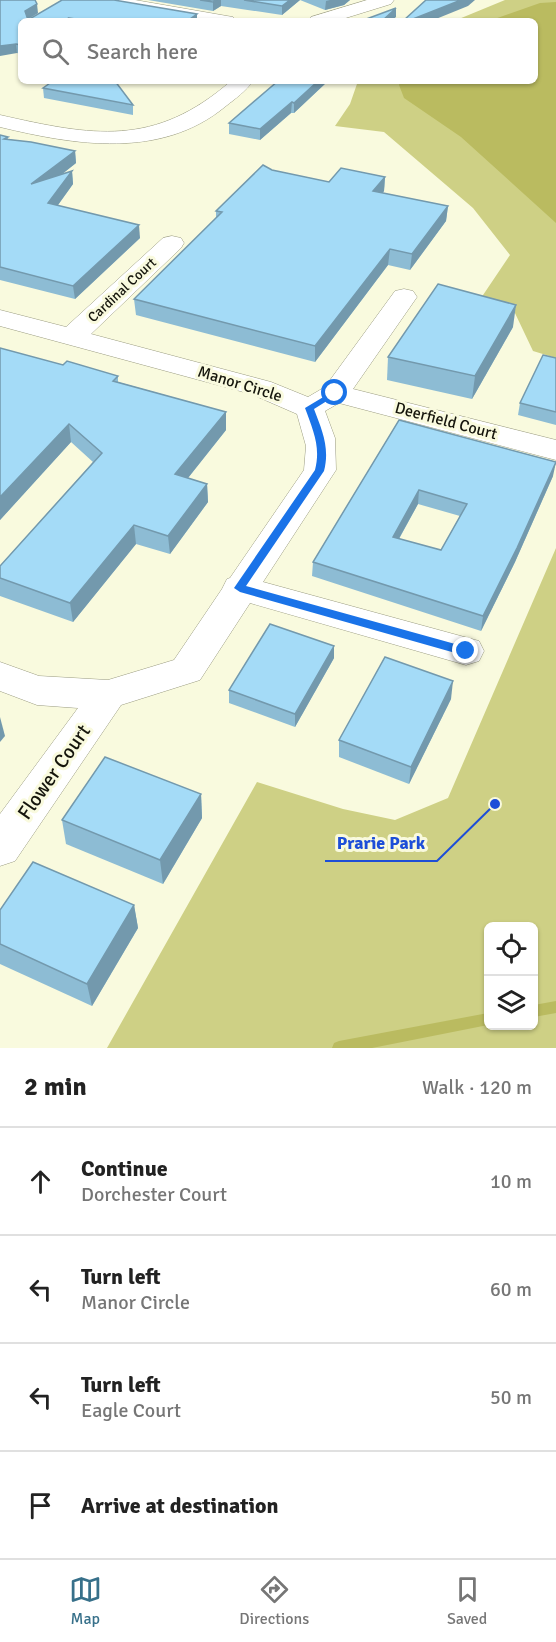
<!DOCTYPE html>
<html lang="en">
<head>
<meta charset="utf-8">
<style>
  :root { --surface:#fff; --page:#f2f2f2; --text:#222; --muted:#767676; --line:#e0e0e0; --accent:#37708a }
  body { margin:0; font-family:Signika,sans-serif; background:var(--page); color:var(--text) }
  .controls { position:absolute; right:18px; bottom:18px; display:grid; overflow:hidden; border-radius:9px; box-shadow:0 2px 4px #0004 }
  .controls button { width:54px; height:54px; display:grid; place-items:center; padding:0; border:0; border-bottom:2px solid var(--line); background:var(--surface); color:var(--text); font:30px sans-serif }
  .stop { position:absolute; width:18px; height:18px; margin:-14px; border:4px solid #1a73e8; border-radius:50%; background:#fff }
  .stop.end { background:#1a73e8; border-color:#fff; box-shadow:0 2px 6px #0008 }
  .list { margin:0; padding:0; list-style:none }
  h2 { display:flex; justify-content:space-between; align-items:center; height:78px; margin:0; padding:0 24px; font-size:26px }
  h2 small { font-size:20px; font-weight:400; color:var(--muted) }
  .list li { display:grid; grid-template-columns:39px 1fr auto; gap:18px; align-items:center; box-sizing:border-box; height:108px; padding:0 24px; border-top:2px solid var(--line) }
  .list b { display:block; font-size:22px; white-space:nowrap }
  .list p { margin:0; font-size:20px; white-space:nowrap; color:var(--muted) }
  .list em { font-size:20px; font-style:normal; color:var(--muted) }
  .icon { flex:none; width:33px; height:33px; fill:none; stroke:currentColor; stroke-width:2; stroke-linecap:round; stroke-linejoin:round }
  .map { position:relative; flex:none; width:556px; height:1048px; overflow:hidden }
  .search { position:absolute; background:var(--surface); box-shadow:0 2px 4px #0004; left:18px; right:18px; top:18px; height:66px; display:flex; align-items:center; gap:15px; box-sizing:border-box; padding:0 21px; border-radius:9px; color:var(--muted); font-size:22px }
  .sheet { height:510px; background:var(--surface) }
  nav { display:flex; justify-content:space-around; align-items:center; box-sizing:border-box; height:84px; border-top:2px solid var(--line); background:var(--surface); font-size:16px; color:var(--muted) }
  nav a { display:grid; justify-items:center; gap:3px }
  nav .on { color:var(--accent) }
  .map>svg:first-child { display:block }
  .green { fill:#ced085; fill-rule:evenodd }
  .water { fill:#babb60 }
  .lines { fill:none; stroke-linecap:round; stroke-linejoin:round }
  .stream { fill:#babb60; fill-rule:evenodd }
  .minor-casing { stroke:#9b9c82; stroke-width:1 }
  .minor { fill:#fff; fill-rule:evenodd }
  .wall { fill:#8dbcd4; fill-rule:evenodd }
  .shaded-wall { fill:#7399ad }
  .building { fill:#a4dbf7; stroke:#7399ad; stroke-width:1.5; fill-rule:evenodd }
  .route { fill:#1a73e8 }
  .labels { text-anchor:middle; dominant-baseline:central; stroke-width:6; stroke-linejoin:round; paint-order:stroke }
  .far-street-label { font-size:14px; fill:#15150c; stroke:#f9fade }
  .street-label { font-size:16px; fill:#15150c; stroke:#f9fade }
  .near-street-label { font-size:20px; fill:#15150c; stroke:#f9fade }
  .leader { fill:none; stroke:#1d4ed8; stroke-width:2 }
  .callout-dot { fill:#1d4ed8; stroke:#f9fade; stroke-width:2 }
  .callout-label { font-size:18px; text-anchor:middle; font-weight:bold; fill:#1d4ed8; stroke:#f9fade; stroke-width:6; stroke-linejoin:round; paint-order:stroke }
</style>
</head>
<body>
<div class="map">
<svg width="556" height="1048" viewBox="0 0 556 1048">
  <rect width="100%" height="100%" fill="#f9fade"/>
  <!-- green -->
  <g class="green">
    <path d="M 505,0 L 556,0 L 556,358 L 533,351 L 514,311 L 479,301 L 510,255 L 473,208 L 384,132 L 335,126 L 350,104 L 358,81 L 535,81 L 535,21 L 454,21 Z"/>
    <path d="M 556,548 L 556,1048 L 107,1048 L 257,782 L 343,809 L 395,820 L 448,798 ZM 488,927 L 534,927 L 534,1026 L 488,1026 Z"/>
  </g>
  <!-- water -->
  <path class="water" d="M 556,2 L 556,223 L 461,137 L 404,98 L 399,85 L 400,81 L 535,81 L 535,21 L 489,21 L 540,3 Z"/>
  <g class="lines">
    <!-- stream -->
    <g class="stream">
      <path d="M 556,1001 L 556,1013 L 534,1017 L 534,1005 Z"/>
      <path d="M 488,1013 L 488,1025 L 372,1048 L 332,1048 L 334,1043 L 339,1041 Z"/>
    </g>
    <!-- minor casing -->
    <g class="minor-casing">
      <g id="minor">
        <path d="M 95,0 L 135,0 L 227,16 L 233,17 L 236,21 L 196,21 L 104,5 L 98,4 Z"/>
        <path d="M 367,0 L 394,0 L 391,4 L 336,21 L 308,21 L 311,17 Z"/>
        <path d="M 231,81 L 253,81 C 246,91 235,99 226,106 C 161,160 75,145 0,127 L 0,115 C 93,136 154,148 231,81 Z"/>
        <path d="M 172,236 L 181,238 L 184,243 L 181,248 L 91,334 L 271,382 L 308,397 L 325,387 L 395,291 L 404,289 L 413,291 L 417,297 L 353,389 L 556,440 L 556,460 L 339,403 L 325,411 L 335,438 L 336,470 L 263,582 L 479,641 L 484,651 L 479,661 L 466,665 L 250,603 L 200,680 L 121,705 L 15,861 L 0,866 L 0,814 L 78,708 L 37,705 L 0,691 L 0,662 L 39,676 L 108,680 L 174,660 L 222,589 L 227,579 L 230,578 L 304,470 L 306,446 L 297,414 L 251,394 L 0,326 L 0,310 L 66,327 L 163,238 Z"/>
      </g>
    </g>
    <!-- minor -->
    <use href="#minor" class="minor"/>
  </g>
  <!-- wall -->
  <g class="wall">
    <path d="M 0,0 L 38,13 L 28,20 L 62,0 L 197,21 L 21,21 L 21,54 L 17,53 Z"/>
    <path d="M 148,0 L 350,0 L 344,5 L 325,10 L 300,0 L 282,15 L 221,6 L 213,11 Z"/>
    <path d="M 278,81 L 328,81 L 294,113 L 291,113 L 260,140 L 229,134 L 229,123 Z"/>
    <path d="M 43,88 L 133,105 L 133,115 L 44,98 Z"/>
    <path d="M 0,135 L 8,137 L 8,139 L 75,151 L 76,163 L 61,175 L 72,171 L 73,184 L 58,205 L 140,238 L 75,299 L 0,280 Z"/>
    <path d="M 272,170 L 329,182 L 385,177 L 384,191 L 383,193 L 448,206 L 446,221 L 410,270 L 388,265 L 315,362 L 136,315 L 134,299 L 216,219 L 216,211 Z"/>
    <path d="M 513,327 L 472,399 L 387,380 L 388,357 Z"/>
    <path d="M 0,348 L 63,365 L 118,376 L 118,382 L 226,412 L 226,430 L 188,478 L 207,484 L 208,502 L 170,554 L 136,544 L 73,622 L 0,596 L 0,566 L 93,462 L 71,442 L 0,520 Z"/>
    <path d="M 556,358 L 556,425 L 518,415 L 520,403 Z"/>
    <path d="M 399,420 L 553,476 L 515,562 L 481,631 L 312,576 L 313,562 ZM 418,504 L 460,516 L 441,550 L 399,539 Z"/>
    <path d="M 334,646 L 334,658 L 295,727 L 229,703 L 229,690 Z"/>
    <path d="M 451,699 L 409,784 L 339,757 L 339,740 Z"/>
    <path d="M 201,794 L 202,818 L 163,884 L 66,844 L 62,820 Z"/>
    <path d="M 134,905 L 138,928 L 92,1006 L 0,964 L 0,910 Z"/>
  </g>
  <!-- shaded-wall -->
  <g class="shaded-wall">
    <path d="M 216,0 L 221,0 L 221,6 L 213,11 L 213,2 Z"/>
    <path d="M 290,0 L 300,0 L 282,15 L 282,6 Z"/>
    <path d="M 330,0 L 350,0 L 344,5 L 325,10 L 326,1 Z"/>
    <path d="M 461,0 L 475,0 L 468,6 L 431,21 L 408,21 Z"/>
    <path d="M 37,4 L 38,13 L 26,20 L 25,11 Z"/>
    <path d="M 396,8 L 396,17 L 391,21 L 382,21 Z"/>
    <path d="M 197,14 L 197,21 L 187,21 Z"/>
    <path d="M 16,44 L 17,53 L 0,56 L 0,46 Z"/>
    <path d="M 318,81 L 328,81 L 294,113 L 294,103 Z"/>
    <path d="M 292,102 L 291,113 L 260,140 L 260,129 Z"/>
    <path d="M 75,151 L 76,163 L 33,197 L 31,184 Z"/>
    <path d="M 72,171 L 73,184 L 50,216 L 48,203 Z"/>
    <path d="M 385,177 L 384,191 L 372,205 L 373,191 Z"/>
    <path d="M 448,206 L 446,221 L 410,270 L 412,254 Z"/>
    <path d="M 139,225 L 140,238 L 75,299 L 73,286 Z"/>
    <path d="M 390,249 L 388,265 L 315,362 L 315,346 Z"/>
    <path d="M 516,305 L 513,327 L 472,399 L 475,376 Z"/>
    <path d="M 226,412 L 226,430 L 176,493 L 175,474 Z"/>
    <path d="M 69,424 L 71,442 L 0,520 L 0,497 Z"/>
    <path d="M 556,462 L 553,476 L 515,562 L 481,631 L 483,616 Z"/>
    <path d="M 207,484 L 208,502 L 170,554 L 168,536 Z"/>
    <path d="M 419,490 L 418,504 L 392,551 L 393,537 Z"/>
    <path d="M 134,525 L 136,544 L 73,622 L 70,603 Z"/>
    <path d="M 334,646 L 334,658 L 295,727 L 295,714 Z"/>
    <path d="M 453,681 L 451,699 L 409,784 L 411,767 Z"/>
    <path d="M 0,717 L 5,736 L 0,742 Z"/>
    <path d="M 201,794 L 202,818 L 163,884 L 160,860 Z"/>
    <path d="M 134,905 L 138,928 L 92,1006 L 87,984 Z"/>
  </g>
  <!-- building -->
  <g class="building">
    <path d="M 0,0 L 35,0 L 37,4 L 25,11 L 28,20 L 62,0 L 114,0 L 197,14 L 187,21 L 88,21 L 69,18 L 71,21 L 21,21 L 21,45 L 16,44 L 0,46 Z"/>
    <path d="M 200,0 L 216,0 L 213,2 Z"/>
    <path d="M 244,0 L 290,0 L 282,6 Z"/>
    <path d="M 426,0 L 461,0 L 408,21 L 405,21 L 404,20 Z"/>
    <path d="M 396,8 L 382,21 L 361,21 Z"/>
    <path d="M 53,81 L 115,81 L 133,105 L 43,88 Z"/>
    <path d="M 278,81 L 318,81 L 294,103 L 292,102 L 260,129 L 229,123 Z"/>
    <path d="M 0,135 L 8,137 L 4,139 L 31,142 L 75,151 L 31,184 L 72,171 L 48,203 L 139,225 L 73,286 L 0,267 Z"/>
    <path d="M 263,165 L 272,170 L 329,182 L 341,168 L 385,177 L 373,191 L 448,206 L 412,254 L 390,249 L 315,346 L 134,299 L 222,212 L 216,211 Z"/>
    <path d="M 438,284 L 516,305 L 475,376 L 388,357 Z"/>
    <path d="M 0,348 L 63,365 L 67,361 L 118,376 L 113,381 L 226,412 L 175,474 L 207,484 L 168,536 L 134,525 L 70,603 L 0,578 L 0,566 L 102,453 L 69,424 L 0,497 Z"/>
    <path d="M 543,355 L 556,358 L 556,412 L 520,403 Z"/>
    <path d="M 399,420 L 556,462 L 517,548 L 483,616 L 313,562 ZM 419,490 L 467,504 L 441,550 L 393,537 Z"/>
    <path d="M 270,624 L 334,646 L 295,714 L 229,690 Z"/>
    <path d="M 385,657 L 453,681 L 411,767 L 339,740 Z"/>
    <path d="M 105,757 L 201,794 L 160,860 L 62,820 Z"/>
    <path d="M 33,862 L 134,905 L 87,984 L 0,944 L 0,910 Z"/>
  </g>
  <!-- route -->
  <path class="route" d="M 335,390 L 339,393 L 338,394 L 314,409 C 322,430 330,448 324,471 L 246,586 L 466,647 L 470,649 L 470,654 L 466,656 L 240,592 L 234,588 L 315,470 C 321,447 313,430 305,408 Z"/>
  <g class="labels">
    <!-- far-street labels -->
    <g class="far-street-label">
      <text transform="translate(122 290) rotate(-43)">Cardinal Court</text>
    </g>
    <!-- street labels -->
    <g class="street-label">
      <text transform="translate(240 384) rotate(17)">Manor Circle</text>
      <text transform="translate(446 421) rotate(15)">Deerfield Court</text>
    </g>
    <!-- near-street labels -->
    <g class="near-street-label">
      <text transform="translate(54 772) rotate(-55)">Flower Court</text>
    </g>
  </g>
  <!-- callouts -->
  <path class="leader" d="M495 804L437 861H325"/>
  <circle class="callout-dot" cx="495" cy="804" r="6"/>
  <g class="callout-label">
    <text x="381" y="849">Prarie Park</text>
  </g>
</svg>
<div class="controls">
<button><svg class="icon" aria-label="locate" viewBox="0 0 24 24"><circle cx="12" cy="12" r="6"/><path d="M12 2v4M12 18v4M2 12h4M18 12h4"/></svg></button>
<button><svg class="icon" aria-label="layers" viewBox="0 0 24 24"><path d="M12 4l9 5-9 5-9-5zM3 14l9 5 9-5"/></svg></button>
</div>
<div class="stop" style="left:335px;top:393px"></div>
<div class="stop end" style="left:466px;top:651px"></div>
<div class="search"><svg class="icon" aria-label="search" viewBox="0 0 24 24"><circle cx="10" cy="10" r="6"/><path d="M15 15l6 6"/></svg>Search here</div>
</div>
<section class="sheet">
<h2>2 min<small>Walk · 120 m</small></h2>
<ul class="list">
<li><svg class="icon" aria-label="ahead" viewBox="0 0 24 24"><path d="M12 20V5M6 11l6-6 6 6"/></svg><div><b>Continue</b><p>Dorchester Court</p></div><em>10 m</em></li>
<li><svg class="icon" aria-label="left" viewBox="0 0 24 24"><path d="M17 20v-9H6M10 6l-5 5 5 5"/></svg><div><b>Turn left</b><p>Manor Circle</p></div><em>60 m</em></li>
<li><svg class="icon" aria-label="left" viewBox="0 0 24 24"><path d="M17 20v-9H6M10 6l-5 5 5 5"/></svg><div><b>Turn left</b><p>Eagle Court</p></div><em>50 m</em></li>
<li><svg class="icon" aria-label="arrive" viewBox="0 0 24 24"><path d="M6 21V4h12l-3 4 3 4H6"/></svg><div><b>Arrive at destination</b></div></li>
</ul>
</section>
<nav>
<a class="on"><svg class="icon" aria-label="map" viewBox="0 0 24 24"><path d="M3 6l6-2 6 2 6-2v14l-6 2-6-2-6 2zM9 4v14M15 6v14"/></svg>Map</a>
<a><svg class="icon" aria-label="directions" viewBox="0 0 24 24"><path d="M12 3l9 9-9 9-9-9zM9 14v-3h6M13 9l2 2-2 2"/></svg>Directions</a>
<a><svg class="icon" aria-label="saved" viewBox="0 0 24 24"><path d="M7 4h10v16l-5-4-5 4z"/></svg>Saved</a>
</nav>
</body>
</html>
